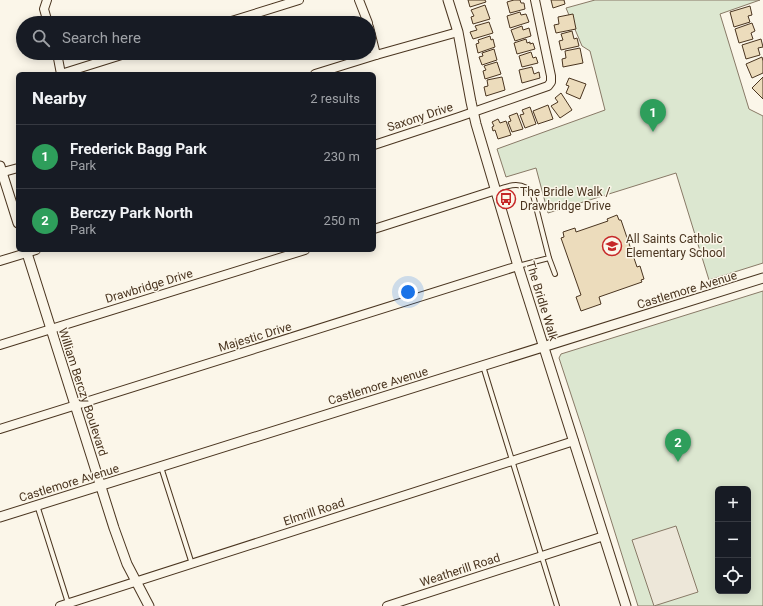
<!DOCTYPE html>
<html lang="en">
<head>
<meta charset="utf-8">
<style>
  :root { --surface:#171b24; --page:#242831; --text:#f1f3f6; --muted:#9ea1a6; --line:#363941; --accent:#c62828 }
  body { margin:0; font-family:Roboto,sans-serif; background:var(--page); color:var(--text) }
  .controls { position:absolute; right:12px; bottom:12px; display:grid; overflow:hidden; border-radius:6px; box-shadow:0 2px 10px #0003 }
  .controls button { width:36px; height:36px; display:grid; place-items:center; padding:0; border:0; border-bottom:1px solid var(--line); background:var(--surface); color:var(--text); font:20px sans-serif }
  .you { position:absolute; left:408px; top:292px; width:14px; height:14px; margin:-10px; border:3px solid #fff; border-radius:50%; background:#1a73e8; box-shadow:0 0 0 6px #1a73e833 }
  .badge { display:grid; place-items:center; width:26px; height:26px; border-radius:50%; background:var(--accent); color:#fff; font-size:13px; font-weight:700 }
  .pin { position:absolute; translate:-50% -33px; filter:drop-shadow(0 1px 2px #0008) }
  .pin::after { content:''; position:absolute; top:21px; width:14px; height:12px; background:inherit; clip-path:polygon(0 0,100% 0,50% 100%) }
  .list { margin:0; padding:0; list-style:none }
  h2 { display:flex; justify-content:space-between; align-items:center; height:52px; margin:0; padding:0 16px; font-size:17px }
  h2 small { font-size:13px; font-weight:400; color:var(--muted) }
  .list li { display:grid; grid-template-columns:26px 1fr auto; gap:12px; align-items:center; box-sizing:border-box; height:64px; padding:0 16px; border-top:1px solid var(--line) }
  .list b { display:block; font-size:15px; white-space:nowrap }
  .list p { margin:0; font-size:13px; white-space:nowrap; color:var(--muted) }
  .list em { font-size:13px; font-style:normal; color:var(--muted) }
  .icon { flex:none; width:22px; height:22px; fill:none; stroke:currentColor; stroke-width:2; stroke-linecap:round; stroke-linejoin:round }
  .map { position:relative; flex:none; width:763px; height:606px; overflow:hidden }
  .search { position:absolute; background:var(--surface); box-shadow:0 2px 10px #0003; left:16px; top:16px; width:360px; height:44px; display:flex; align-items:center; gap:10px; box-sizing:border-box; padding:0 14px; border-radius:22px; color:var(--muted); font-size:15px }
  .panel { position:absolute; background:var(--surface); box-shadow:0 2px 10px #0003; left:16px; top:72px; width:360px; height:180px; border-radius:6px }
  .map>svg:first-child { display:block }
  .green { fill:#dce7d0; stroke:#887966; fill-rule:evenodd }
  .parking { fill:#ede7d9; stroke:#887966 }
  .building { fill:#ecdcbc; stroke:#4a3520 }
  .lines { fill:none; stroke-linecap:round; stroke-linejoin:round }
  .service-casing { stroke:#4a3520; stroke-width:6 }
  .minor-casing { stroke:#4a3520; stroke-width:10 }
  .tertiary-casing { stroke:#4a3520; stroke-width:11 }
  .service { stroke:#fbf6e9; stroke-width:4 }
  .minor { stroke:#fbf6e9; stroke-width:8 }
  .tertiary { stroke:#fbf6e9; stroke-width:9 }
  .labels { text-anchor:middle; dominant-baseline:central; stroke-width:3; stroke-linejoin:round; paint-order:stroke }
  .street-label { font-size:12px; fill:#4a3520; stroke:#fbf6e9 }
  .poi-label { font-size:12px; fill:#4a3520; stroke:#fbf6e9; text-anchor:start }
</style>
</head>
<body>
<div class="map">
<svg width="763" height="606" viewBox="0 0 763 606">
  <rect width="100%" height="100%" fill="#fbf6e9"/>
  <!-- green -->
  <g class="green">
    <path d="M 595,0 L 760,0 L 720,14 L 749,109 L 763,116 L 763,263 L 709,280 L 676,173 L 548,213 L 536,168 L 506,177 L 497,149 L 605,110 L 590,51 L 582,46 L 566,8 Z"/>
    <path d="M 763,291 L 763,606 L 638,606 L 584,434 L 559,358 L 561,354 ZM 718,489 L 748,489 L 748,591 L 718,591 Z"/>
  </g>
  <!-- parking -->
  <path class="parking" d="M 676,526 L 698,592 L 654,606 L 632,540 Z"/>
  <!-- building -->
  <g class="building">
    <path d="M 468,0 L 485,0 L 486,2 L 470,7 Z"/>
    <path d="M 514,0 L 520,0 L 521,3 L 524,3 L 525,9 L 510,13 L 507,2 Z"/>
    <path d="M 551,0 L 564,0 L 565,4 L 553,8 Z"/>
    <path d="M 485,5 L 490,19 L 473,24 L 471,17 L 474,16 L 471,10 Z"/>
    <path d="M 750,6 L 752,15 L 748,16 L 750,22 L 734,27 L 730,12 Z"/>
    <path d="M 520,12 L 521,15 L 526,14 L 529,22 L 510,28 L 507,16 Z"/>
    <path d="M 573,14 L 576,29 L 556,33 L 554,25 L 559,24 L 558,17 Z"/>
    <path d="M 489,22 L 493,33 L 473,39 L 470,32 L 477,30 L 475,26 Z"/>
    <path d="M 752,23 L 755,31 L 751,33 L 753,39 L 739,43 L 735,29 Z"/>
    <path d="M 522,26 L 523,30 L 529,28 L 531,36 L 515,41 L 511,30 Z"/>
    <path d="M 572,31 L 574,39 L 577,38 L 579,46 L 561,50 L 559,41 L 563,40 L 561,34 Z"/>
    <path d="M 490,36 L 491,40 L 493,39 L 495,47 L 478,53 L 476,44 L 479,43 L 478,40 Z"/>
    <path d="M 526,39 L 527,43 L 530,42 L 530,44 L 533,43 L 535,49 L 517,54 L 514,43 Z"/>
    <path d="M 761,39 L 763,47 L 758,48 L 760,55 L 746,59 L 742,45 Z"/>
    <path d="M 580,48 L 583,63 L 563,67 L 562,59 L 566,58 L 565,51 Z"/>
    <path d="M 494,49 L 497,60 L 482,65 L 479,57 L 483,56 L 482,53 Z"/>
    <path d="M 531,52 L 533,58 L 536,57 L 538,63 L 522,67 L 519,56 Z"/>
    <path d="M 762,57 L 763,61 L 763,73 L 752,78 L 746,64 Z"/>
    <path d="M 497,62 L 501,74 L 485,79 L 483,71 L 486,70 L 484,66 Z"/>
    <path d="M 532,67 L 534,74 L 539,72 L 540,78 L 522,83 L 519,70 Z"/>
    <path d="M 502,77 L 505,90 L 486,96 L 484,87 L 488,86 L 487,80 Z"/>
    <path d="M 763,77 L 763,99 L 752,88 Z"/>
    <path d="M 569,78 L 586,84 L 580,99 L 566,93 L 569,86 L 566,85 Z"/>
    <path d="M 561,93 L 572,110 L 560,118 L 551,106 L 558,102 L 555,98 Z"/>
    <path d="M 548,105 L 553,119 L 538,124 L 533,111 Z"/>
    <path d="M 530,107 L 536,124 L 525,128 L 520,115 L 524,114 L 522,110 Z"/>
    <path d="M 517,113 L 523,129 L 512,132 L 508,122 L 511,121 L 509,116 Z"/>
    <path d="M 498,119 L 500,123 L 506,121 L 511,135 L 498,139 L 495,130 L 493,131 L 492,127 L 494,126 L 492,122 Z"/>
    <path d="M 617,215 L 619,220 L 621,220 L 637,267 L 640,266 L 644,279 L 641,280 L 642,282 L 599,297 L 601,304 L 581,311 L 576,297 L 581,295 L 561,238 L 564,237 L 563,232 L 575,228 L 576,232 L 608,221 L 607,219 Z"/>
  </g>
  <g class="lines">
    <!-- service casing -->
    <g class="service-casing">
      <g id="service">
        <path d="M 496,190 C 509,185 524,180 533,195 L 549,258 L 518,266"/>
        <path d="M 549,258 L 555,274"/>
        <path d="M 483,366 L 557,606"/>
        <path d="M 161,467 L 192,564"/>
        <path d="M 37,505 L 68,603"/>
      </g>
    </g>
    <!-- minor casing -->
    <g class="minor-casing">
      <g id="minor">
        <path d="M 47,0 L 44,9 L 48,23"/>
        <path d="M 359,0 L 368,23"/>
        <path d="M 225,23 L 299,0"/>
        <path d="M 369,27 L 376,55"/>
        <path d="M 57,53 L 61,74"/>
        <path d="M 61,74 L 128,53"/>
        <path d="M 315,74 L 376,55 L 458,32"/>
        <path d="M 374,145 L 459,117 L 548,86 L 551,82 L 551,76 L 535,0"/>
        <path d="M 0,173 L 18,168"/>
        <path d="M 374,229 L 496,190"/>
        <path d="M 0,261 L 36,250"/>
        <path d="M 0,345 L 305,250"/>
        <path d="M 0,429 L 518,266"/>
        <path d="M 60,606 L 574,441"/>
        <path d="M 387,606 L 604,536"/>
      </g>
    </g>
    <!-- tertiary casing -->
    <g class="tertiary-casing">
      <g id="tertiary">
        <path d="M 448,0 L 458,32 L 471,102 L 476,124 L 518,266 L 626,606"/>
        <path d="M 0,166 L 18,223"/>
        <path d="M 26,250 L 114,528 L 127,564 L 149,606"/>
        <path d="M 0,517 L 763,278"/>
      </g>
    </g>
    <!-- service -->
    <use href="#service" class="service"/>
    <!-- minor -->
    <use href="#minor" class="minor"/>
    <!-- tertiary -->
    <use href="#tertiary" class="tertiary"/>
  </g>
  <!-- icons -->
  <defs>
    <g id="bus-ring" transform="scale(1)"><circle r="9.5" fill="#fbf6e9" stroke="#c62828" stroke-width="1.5"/><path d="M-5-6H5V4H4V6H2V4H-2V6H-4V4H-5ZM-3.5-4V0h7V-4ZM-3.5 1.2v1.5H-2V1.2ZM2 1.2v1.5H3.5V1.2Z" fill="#c62828"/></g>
    <g id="school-ring" transform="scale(1)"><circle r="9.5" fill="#fbf6e9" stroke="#c62828" stroke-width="1.5"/><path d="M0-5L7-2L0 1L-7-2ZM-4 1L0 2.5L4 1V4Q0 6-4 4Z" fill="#c62828"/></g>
  </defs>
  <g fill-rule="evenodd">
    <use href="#bus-ring" x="506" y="199"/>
    <use href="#school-ring" x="612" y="246"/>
  </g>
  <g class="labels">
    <!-- street labels -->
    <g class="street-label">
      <text transform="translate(420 117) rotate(-18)">Saxony Drive</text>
      <text transform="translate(149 286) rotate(-17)">Drawbridge Drive</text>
      <text transform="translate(687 290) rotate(-17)">Castlemore Avenue</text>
      <text transform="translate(542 301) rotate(73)">The Bridle Walk</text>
      <text transform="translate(255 337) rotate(-17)">Majestic Drive</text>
      <text transform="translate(378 386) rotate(-17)">Castlemore Avenue</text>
      <text transform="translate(83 392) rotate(72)">William Berczy Boulevard</text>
      <text transform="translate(69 483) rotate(-17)">Castlemore Avenue</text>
      <text transform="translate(314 512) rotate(-18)">Elmrill Road</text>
      <text transform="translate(460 570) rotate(-18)">Weatherill Road</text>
    </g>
    <!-- poi labels -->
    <g class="poi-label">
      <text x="520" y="192">The Bridle Walk /<tspan x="520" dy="14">Drawbridge Drive</tspan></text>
      <text x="626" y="239">All Saints Catholic<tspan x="626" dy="14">Elementary School</tspan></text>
    </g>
  </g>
</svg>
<div class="controls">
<button>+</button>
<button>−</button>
<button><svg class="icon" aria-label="locate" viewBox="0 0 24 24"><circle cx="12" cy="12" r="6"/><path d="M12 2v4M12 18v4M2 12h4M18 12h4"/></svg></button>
</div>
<div class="you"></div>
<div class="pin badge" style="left:653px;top:132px;background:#2e9e5b">1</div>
<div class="pin badge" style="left:678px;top:462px;background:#2e9e5b">2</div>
<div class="search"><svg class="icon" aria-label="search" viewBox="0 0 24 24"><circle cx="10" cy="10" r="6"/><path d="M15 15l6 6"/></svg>Search here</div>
<section class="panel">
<h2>Nearby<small>2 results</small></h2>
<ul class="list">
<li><span class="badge" style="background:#2e9e5b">1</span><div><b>Frederick Bagg Park</b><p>Park</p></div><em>230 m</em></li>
<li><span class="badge" style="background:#2e9e5b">2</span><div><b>Berczy Park North</b><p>Park</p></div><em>250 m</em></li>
</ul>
</section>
</div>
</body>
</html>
